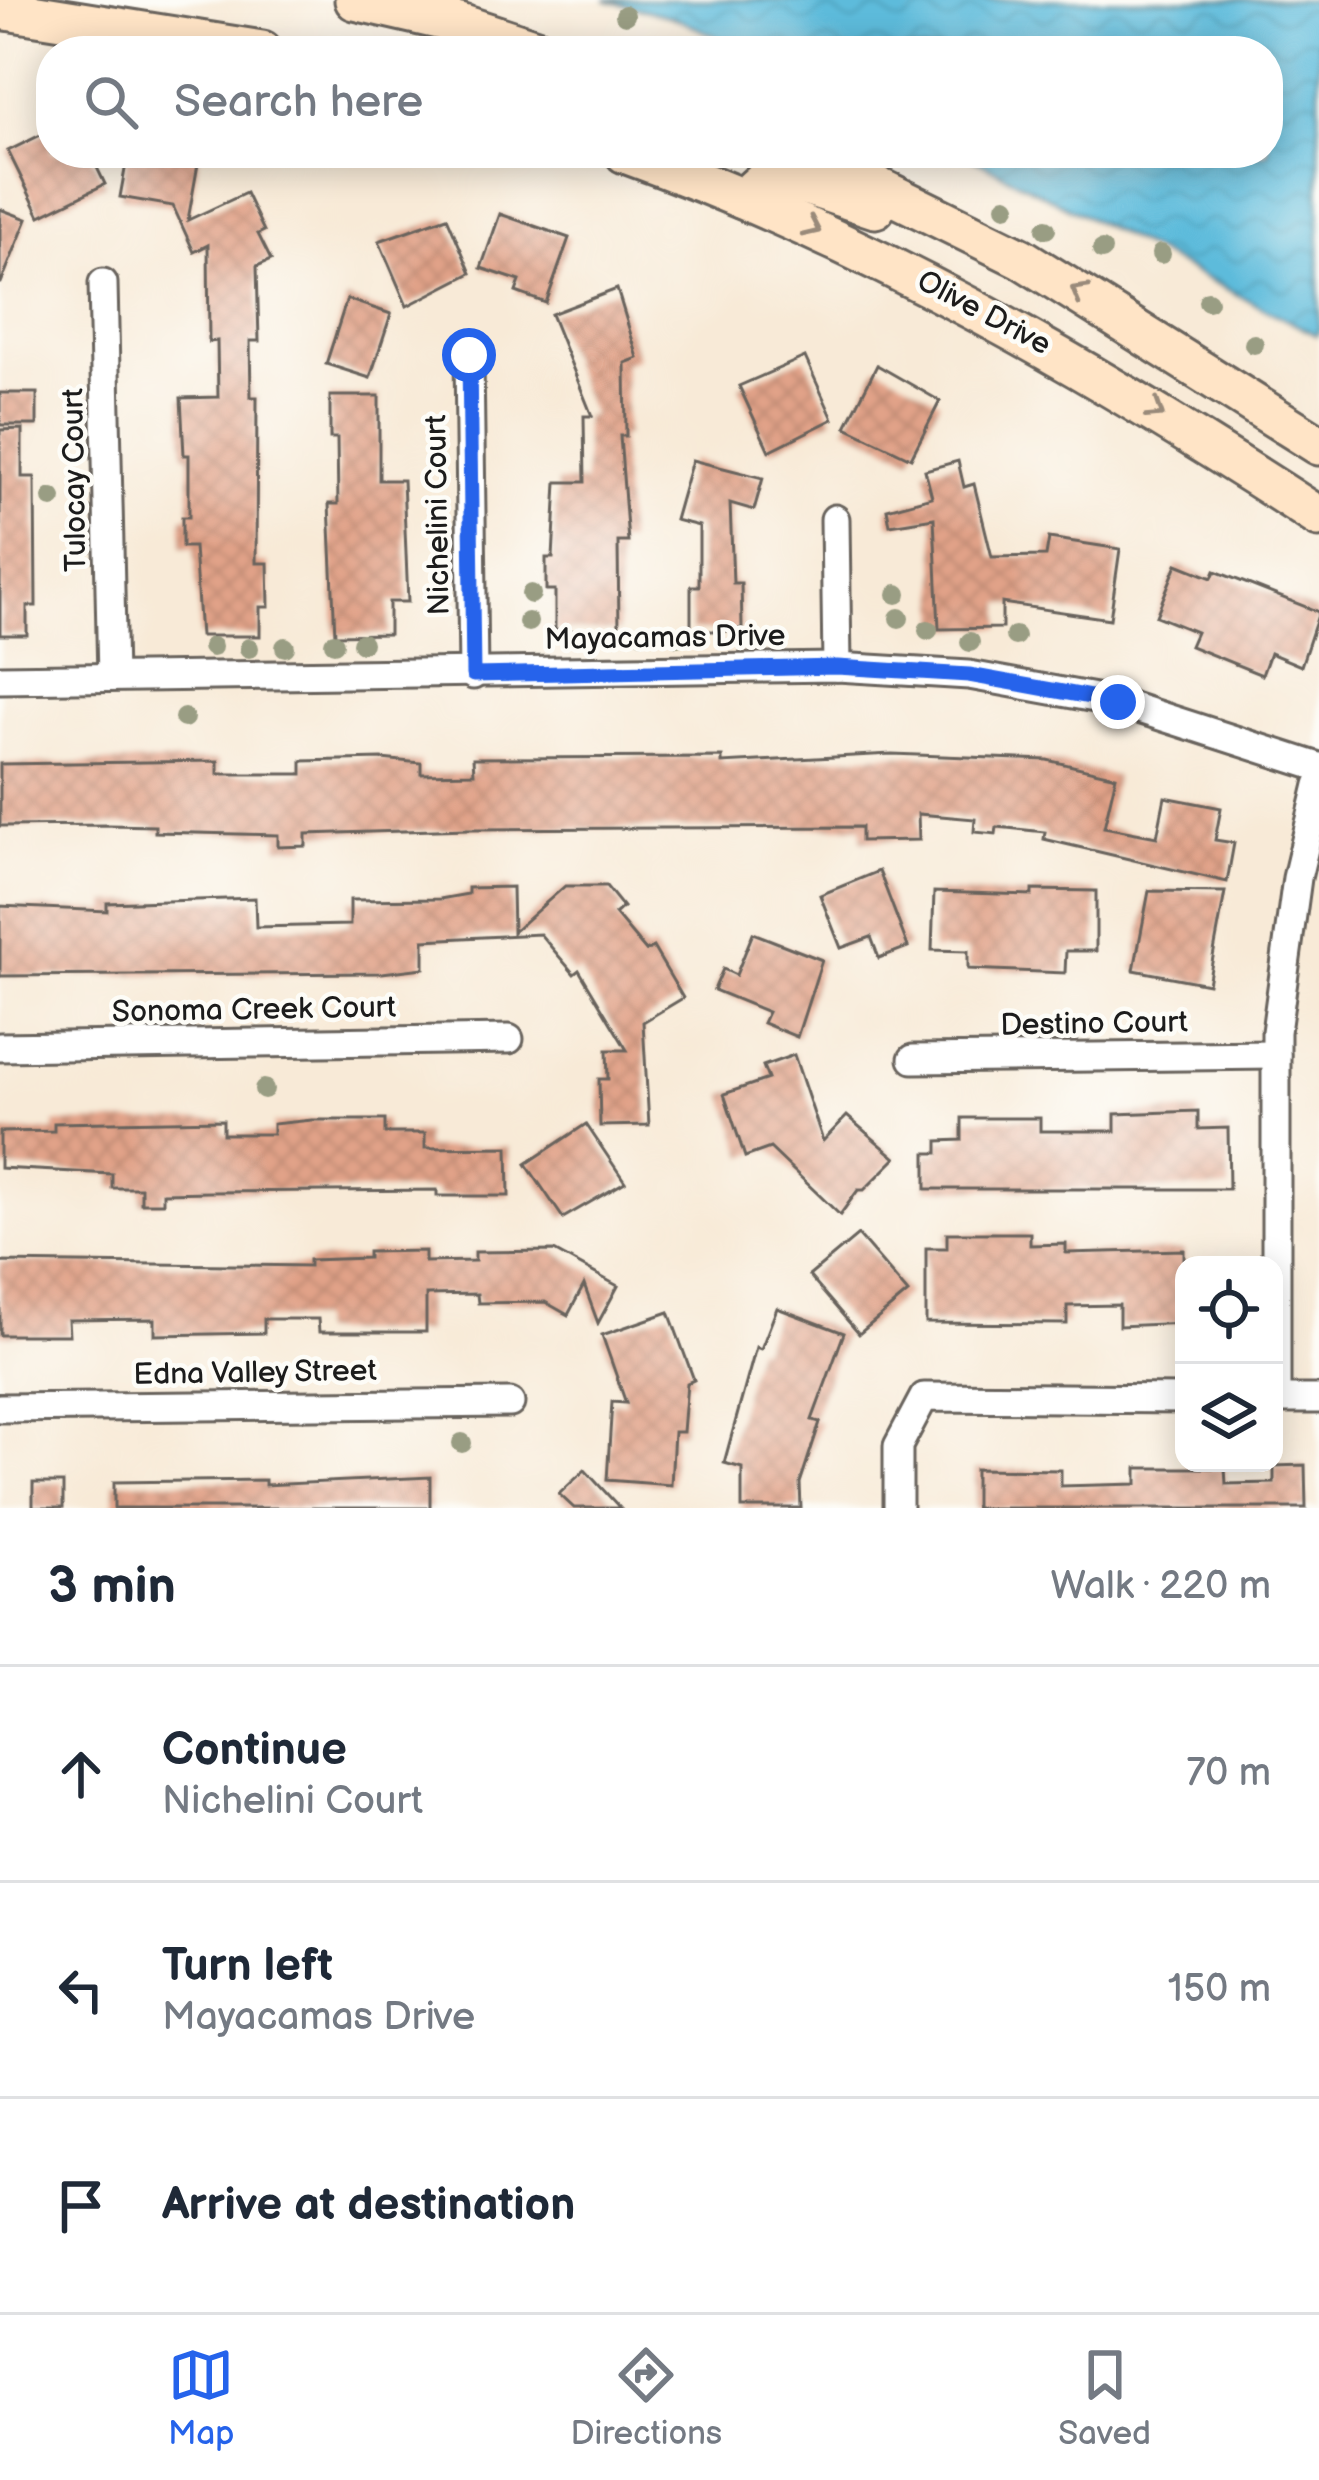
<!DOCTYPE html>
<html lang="en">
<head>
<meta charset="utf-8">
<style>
  :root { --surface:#fff; --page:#f6f6f7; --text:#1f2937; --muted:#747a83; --line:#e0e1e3; --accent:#2563eb }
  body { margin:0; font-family:"Balsamiq Sans",sans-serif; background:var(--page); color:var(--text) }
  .controls { position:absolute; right:36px; bottom:36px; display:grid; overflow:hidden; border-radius:24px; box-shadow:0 6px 30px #0003 }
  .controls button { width:108px; height:108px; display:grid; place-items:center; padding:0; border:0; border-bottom:3px solid var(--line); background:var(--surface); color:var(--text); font:60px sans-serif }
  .stop { position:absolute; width:36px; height:36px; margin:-27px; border:9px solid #2563eb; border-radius:50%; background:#fff }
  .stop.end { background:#2563eb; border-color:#fff; box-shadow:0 3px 12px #0008 }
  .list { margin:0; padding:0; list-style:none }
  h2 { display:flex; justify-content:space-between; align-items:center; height:156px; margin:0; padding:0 48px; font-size:51px }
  h2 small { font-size:39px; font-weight:400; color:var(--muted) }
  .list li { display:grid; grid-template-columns:78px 1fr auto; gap:36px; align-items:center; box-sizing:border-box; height:216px; padding:0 48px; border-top:3px solid var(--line) }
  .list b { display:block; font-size:45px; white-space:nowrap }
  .list p { margin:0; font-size:39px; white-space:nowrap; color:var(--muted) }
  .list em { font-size:39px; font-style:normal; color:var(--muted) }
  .icon { flex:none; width:66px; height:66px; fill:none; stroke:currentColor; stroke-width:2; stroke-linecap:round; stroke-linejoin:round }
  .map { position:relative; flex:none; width:1319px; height:1508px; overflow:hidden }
  .search { position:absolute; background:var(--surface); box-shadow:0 6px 30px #0003; left:36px; right:36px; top:36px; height:132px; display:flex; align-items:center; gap:30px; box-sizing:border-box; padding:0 42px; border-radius:48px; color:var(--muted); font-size:45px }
  .sheet { height:804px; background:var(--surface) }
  nav { display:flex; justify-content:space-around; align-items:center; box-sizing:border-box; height:168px; border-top:3px solid var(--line); background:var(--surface); font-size:33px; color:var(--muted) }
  nav a { display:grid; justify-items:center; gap:6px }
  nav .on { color:var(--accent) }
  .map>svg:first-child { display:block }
  .water { fill:url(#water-waves); stroke:#3c6c7c; stroke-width:3 }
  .building { fill:url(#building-cross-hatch) }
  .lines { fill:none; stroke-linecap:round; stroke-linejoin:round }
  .street-casing { stroke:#69645d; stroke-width:33 }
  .secondary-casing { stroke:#69645d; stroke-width:45 }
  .street { stroke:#fff; stroke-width:27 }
  .secondary { stroke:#ffe4c6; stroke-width:39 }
  .tree { fill:#999d83 }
  .oneway { stroke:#998a7a }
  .route { stroke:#2563eb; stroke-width:15 }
  .labels { text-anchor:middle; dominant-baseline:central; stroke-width:9; stroke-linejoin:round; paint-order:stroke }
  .street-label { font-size:30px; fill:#1c1c1c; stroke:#fdfcf7 }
</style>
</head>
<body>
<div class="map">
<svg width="1319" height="1508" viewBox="0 0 1319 1508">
  <defs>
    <pattern id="water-waves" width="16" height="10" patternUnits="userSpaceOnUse" patternTransform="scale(3)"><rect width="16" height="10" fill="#5dbbdb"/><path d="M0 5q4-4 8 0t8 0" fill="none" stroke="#50a0bb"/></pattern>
    <pattern id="building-cross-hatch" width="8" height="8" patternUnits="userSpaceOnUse" patternTransform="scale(3)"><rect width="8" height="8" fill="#e1a288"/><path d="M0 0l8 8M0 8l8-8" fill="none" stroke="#c08b75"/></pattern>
  </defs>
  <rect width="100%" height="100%" fill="#fdfcf7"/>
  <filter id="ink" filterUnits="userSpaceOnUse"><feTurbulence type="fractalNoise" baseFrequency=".00833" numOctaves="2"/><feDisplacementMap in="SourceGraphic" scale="24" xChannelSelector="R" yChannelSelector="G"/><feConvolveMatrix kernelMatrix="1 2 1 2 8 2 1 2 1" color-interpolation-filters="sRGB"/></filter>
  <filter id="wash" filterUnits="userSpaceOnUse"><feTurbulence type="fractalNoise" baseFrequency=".004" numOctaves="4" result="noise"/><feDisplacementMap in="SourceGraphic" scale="48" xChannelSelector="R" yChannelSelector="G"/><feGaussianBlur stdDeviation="2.7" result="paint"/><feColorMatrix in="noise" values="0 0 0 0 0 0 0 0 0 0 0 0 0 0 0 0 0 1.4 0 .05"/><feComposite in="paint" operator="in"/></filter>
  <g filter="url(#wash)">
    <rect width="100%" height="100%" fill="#f8ead7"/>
    <!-- water -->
    <path class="water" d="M 605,0 L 1319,0 L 1319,329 L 1316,335 L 962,153 L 1268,153 L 1268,51 L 749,51 L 672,17 Z"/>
    <g id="blocks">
      <!-- building -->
      <g class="building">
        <path d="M 51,130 L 51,153 L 90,153 L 105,184 L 40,216 L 8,151 Z"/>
        <path d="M 128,153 L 200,153 L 188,220 L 246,193 L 264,231 L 258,234 L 271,260 L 257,266 L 259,341 L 250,341 L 251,397 L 257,397 L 256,563 L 268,563 L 269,607 L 260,607 L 260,636 L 200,636 L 194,547 L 182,547 L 182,517 L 189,517 L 189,455 L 184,455 L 181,398 L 218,397 L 217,341 L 209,342 L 208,245 L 194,252 L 173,206 L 120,197 Z"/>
        <path d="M 0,209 L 27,219 L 1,283 L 0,283 Z"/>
        <path d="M 500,214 L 569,238 L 546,303 L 516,292 L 520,281 L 481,268 Z"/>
        <path d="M 447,217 L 471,273 L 407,306 L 379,241 Z"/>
        <path d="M 617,289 L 638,358 L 625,363 L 626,436 L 620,436 L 628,542 L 618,542 L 619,632 L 555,630 L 555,590 L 546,590 L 546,558 L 553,558 L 557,482 L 585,482 L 584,416 L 592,416 L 551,314 Z"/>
        <path d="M 347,299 L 391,314 L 370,378 L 326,364 Z"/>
        <path d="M 805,357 L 833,419 L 769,451 L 739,386 Z"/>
        <path d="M 877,365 L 940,401 L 911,458 L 846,427 Z"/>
        <rect x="0" y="393" width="37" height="32"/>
        <path d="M 330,396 L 379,396 L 379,480 L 403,480 L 408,602 L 389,602 L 389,634 L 335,635 L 329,504 L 338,504 L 337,438 L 330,438 Z"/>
        <path d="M 22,429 L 22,477 L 35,477 L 36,606 L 27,606 L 27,635 L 0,635 L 0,430 Z"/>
        <path d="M 692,460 L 763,478 L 754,510 L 730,503 L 733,583 L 741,583 L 742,628 L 735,631 L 691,631 L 691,586 L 699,586 L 699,526 L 675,520 Z"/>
        <path d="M 958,461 L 964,487 L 974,484 L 992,557 L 1046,556 L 1049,538 L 1120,549 L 1110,619 L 1002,603 L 1002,628 L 939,629 L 934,518 L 890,525 L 887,509 L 932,497 L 925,470 Z"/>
        <path d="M 1177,564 L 1212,578 L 1215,571 L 1319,612 L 1301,666 L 1270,653 L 1262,675 L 1190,646 L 1196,632 L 1156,616 Z"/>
        <path d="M 892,754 L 1047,760 L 1116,776 L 1104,827 L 1157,837 L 1165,797 L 1221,808 L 1215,840 L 1234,843 L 1227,882 L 1044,839 L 1045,832 L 997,827 L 996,834 L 974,832 L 975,819 L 918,814 L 919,840 L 861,841 L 861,827 L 468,829 L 306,834 L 306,846 L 278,847 L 278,835 L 155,832 L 155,826 L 108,825 L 0,826 L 0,764 L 218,761 L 218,774 L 302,774 L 302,761 L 382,759 L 421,763 L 421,774 L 474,773 L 473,758 L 722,757 L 722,763 Z"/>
        <path d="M 879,871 L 908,947 L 879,958 L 871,937 L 841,948 L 820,895 Z"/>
        <path d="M 565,886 L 606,886 L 623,907 L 615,914 L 646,951 L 653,947 L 683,998 L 643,1022 L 649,1125 L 600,1126 L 599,1079 L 608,1079 L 607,1050 L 627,1050 L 579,970 L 574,974 L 540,934 L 424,940 L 424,968 L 382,973 L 0,976 L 0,906 L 107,911 L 107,903 L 255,898 L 256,927 L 350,925 L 350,900 L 440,899 L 468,894 L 468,888 L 512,887 L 513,932 Z"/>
        <path d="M 1032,890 L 1096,891 L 1096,951 L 1066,951 L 1065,973 L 968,969 L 968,951 L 932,950 L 934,892 L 1032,895 Z"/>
        <path d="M 1149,891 L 1225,892 L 1208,984 L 1134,970 Z"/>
        <path d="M 753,933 L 822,960 L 797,1037 L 763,1023 L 768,1012 L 714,990 L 723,969 L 736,975 Z"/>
        <path d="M 794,1055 L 823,1141 L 847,1116 L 896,1158 L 864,1190 L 858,1190 L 840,1215 L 770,1148 L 745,1157 L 724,1094 L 768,1079 L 763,1066 Z"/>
        <path d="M 1198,1111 L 1198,1129 L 1228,1128 L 1229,1189 L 926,1189 L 926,1153 L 938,1153 L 938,1141 L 962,1140 L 962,1118 L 1040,1118 L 1040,1131 L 1115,1131 L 1115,1114 Z"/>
        <path d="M 223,1120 L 223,1134 L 273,1134 L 273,1124 L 312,1120 L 385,1120 L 385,1133 L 425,1133 L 425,1148 L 508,1147 L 509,1196 L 437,1196 L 437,1190 L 210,1192 L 163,1193 L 163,1203 L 141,1203 L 141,1188 L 112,1188 L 112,1174 L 0,1168 L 0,1132 L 54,1131 L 54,1123 Z"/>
        <path d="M 586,1124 L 625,1182 L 563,1218 L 526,1164 Z"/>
        <path d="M 947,1233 L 1030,1233 L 1030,1245 L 1066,1244 L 1066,1253 L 1184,1250 L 1184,1323 L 1119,1326 L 1119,1305 L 1067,1306 L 1067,1324 L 926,1323 L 926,1248 L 947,1248 Z"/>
        <path d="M 858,1235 L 908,1293 L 859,1334 L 809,1276 Z"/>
        <path d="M 425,1251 L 425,1262 L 475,1261 L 475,1252 L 554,1251 L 618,1286 L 598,1323 L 584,1285 L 568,1315 L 545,1302 L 478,1303 L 477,1294 L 426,1295 L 426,1332 L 319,1332 L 318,1319 L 264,1319 L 264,1333 L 155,1335 L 155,1319 L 68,1320 L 69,1335 L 0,1335 L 0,1262 L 309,1266 L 309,1260 L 368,1258 L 368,1252 Z"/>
        <path d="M 777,1308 L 844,1333 L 812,1420 L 820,1422 L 800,1483 L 801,1508 L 742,1508 L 742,1468 L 724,1463 L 756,1347 L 761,1349 Z"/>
        <path d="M 669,1312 L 694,1380 L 687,1383 L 683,1432 L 674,1432 L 671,1485 L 607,1480 L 612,1402 L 626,1403 L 602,1335 Z"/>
        <path d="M 1305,1465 L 1306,1508 L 975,1508 L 975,1469 L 1061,1470 L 1061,1486 L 1137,1484 L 1137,1468 L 1225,1468 L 1226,1484 L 1274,1483 L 1274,1466 Z"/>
        <path d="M 585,1470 L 620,1508 L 574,1508 L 559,1494 Z"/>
        <path d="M 430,1477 L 430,1508 L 114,1508 L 114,1482 L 265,1480 L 265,1485 Z"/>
        <rect x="33" y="1483" width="30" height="25"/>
      </g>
    </g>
  </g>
  <g filter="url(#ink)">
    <use href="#blocks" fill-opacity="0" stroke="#69645d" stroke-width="3"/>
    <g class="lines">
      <!-- street casing -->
      <g class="street-casing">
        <g id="street">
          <path d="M 103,283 L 112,677"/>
          <path d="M 469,355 L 473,675"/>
          <path d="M 835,519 L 837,667"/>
          <path d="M 0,679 L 837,667 L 969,675 L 1117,702 L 1319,767"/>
          <path d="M 0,1047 L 509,1039"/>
          <path d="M 913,1059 L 1276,1055"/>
          <path d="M 1274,1399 L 1319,1399"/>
          <path d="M 1276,1399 L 1276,1032 L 1297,878 L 1319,785"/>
          <path d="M 0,1408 L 510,1403"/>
          <path d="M 898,1508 L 898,1446 L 924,1397 L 1184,1399"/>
        </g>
      </g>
      <!-- secondary casing -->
      <g class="secondary-casing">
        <g id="secondary">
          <path d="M 355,0 L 460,24 L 542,51"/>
          <path d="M 0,9 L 262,51"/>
          <path d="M 625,153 C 875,243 1098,373 1319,517"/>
          <path d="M 808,153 L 1021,258 L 1319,445"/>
          <path d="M 743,199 L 764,180 L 785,178 L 875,208"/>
        </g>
      </g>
      <!-- street -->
      <use href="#street" class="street"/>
      <!-- secondary -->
      <use href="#secondary" class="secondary"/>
    </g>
    <!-- trees -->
    <g class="tree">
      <circle cx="625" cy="15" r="10"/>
      <circle cx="1006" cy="206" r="10"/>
      <circle cx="1046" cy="229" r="10"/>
      <circle cx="1102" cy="250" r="10"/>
      <circle cx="1161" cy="254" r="10"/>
      <circle cx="1208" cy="301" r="10"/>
      <circle cx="1254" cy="344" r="10"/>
      <circle cx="52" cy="498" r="10"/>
      <circle cx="531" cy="594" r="10"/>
      <circle cx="897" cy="594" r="10"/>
      <circle cx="899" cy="618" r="10"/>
      <circle cx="528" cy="622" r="10"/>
      <circle cx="928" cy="630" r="10"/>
      <circle cx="642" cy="633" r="10"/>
      <circle cx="1015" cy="636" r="10"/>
      <circle cx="678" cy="637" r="10"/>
      <circle cx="970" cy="642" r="10"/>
      <circle cx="334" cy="643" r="10"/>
      <circle cx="362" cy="643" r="10"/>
      <circle cx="212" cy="647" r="10"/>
      <circle cx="285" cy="647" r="10"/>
      <circle cx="249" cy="648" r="10"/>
      <circle cx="184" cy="718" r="10"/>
      <circle cx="264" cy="1089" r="10"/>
      <circle cx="462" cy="1443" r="10"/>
    </g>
    <!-- one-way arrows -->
    <defs><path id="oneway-chevron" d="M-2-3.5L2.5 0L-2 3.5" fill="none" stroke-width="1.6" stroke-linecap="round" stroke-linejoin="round" transform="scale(3)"/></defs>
    <g class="oneway">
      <use href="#oneway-chevron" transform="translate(812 228) rotate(25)"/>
      <use href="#oneway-chevron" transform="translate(1079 292) rotate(-150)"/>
      <use href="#oneway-chevron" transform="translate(1156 411) rotate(33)"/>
    </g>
  </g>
  <g class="lines" filter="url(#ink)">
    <!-- route -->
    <path class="route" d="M 469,355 L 473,675 L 837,667 L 969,675 L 1118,702"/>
  </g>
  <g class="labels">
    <!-- street labels -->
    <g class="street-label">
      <text transform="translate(984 313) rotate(28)">Olive Drive</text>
      <text transform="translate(75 480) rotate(-91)">Tulocay Court</text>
      <text transform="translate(438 515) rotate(-91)">Nichelini Court</text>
      <text transform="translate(665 638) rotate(-1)">Mayacamas Drive</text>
      <text transform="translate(254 1010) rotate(-1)">Sonoma Creek Court</text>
      <text transform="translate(1094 1024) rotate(-1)">Destino Court</text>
      <text transform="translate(255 1373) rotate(-1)">Edna Valley Street</text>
    </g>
  </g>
</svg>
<div class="controls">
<button><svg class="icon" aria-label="locate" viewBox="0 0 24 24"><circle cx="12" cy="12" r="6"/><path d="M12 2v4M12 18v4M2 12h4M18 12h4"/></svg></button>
<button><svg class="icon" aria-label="layers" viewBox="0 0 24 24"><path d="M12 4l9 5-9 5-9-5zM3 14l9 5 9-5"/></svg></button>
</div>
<div class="stop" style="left:469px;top:355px"></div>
<div class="stop end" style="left:1118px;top:702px"></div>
<div class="search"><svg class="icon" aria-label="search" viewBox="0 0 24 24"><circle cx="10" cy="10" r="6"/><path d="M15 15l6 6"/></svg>Search here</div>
</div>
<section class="sheet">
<h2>3 min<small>Walk · 220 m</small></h2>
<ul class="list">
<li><svg class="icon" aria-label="ahead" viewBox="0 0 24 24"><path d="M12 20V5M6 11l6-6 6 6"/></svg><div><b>Continue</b><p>Nichelini Court</p></div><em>70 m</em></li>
<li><svg class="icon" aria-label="left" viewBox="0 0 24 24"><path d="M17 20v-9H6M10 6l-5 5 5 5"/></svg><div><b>Turn left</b><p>Mayacamas Drive</p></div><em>150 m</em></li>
<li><svg class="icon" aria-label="arrive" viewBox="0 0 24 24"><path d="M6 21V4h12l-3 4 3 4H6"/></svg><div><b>Arrive at destination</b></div></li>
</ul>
</section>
<nav>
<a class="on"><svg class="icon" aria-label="map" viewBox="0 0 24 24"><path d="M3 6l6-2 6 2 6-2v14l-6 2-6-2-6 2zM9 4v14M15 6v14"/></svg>Map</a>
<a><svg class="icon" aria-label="directions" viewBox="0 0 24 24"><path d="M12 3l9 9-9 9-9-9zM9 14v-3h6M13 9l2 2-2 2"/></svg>Directions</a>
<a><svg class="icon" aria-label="saved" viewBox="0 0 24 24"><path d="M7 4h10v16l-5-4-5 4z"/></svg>Saved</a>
</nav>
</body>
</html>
